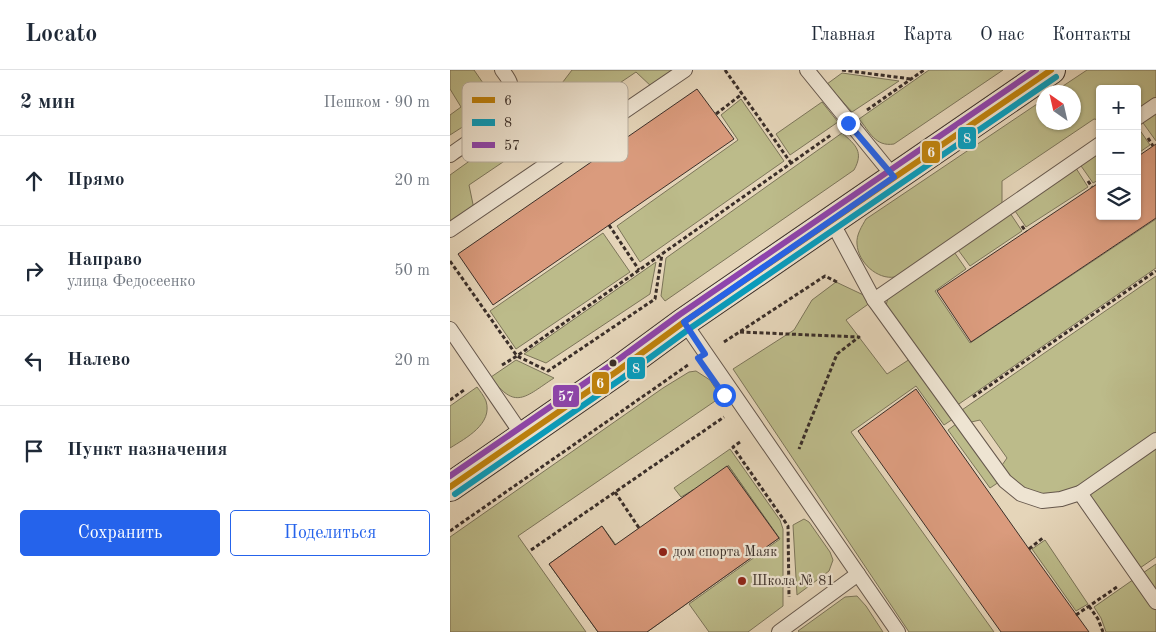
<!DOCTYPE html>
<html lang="ru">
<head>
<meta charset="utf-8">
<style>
  :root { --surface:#fff; --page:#f6f6f7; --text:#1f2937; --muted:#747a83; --line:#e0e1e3; --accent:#2563eb }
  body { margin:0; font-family:"Old Standard TT",serif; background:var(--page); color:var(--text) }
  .controls { position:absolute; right:15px; top:15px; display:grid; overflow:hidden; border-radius:5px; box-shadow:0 1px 4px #0004 }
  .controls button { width:45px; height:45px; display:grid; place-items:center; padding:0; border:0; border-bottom:1px solid var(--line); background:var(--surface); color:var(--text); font:25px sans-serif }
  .compass { position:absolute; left:586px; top:15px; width:45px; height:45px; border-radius:50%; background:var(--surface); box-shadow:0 1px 4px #0004; rotate:326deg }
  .stop { position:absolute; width:15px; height:15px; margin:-11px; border:4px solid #2563eb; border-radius:50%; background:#fff }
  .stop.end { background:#2563eb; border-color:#fff; box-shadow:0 1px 5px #0008 }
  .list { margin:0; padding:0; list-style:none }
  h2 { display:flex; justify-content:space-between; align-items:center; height:65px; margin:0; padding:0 20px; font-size:21px }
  h2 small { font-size:16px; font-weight:400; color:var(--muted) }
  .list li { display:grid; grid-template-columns:32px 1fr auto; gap:15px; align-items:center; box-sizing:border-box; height:90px; padding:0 20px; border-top:1px solid var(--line) }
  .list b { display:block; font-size:19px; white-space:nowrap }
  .list p { margin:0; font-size:16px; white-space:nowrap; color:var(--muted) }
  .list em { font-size:16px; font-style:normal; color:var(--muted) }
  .actions { display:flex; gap:10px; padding:15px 20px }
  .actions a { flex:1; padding:11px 0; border:1px solid var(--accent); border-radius:5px; text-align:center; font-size:18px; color:var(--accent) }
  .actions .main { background:var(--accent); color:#fff }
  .icon { flex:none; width:28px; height:28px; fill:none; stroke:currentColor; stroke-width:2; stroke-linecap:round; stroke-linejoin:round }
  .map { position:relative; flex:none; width:706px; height:562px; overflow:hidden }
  header { display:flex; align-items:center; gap:30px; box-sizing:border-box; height:70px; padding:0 25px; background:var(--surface); border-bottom:1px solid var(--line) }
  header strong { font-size:24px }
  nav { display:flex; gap:28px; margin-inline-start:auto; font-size:18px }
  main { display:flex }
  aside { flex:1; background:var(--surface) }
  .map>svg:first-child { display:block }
  .green { fill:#bcbb8a; stroke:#7c755a }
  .building { fill:#da9b7d; stroke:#3b2f29 }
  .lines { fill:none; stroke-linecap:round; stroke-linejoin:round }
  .service-casing { stroke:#66584d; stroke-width:16 }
  .secondary-casing { stroke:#3b2f29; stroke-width:30 }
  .path { stroke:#3b2f29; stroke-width:3; stroke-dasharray:4 2.5; stroke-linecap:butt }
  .service { stroke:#eee4d2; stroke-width:14 }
  .secondary { stroke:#eee4d2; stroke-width:28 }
  .bus-1-casing { stroke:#eee4d2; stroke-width:10 }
  .bus-2-casing { stroke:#eee4d2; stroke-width:10 }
  .bus-3-casing { stroke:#eee4d2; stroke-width:10 }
  .bus-1 { stroke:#bf820c; stroke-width:6 }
  .bus-2 { stroke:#069dbe; stroke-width:6 }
  .bus-3 { stroke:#8e44ad; stroke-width:6 }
  .route { stroke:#2563eb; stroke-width:6 }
  .bus-dot { fill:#3b2f29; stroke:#eee4d2; stroke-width:2 }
  .poi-dot { fill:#8f2418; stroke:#eee4d2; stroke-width:2 }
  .labels { text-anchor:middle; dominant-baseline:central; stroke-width:4.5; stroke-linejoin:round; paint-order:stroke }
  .poi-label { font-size:14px; fill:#3b2f29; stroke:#eee4d2; text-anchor:start }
  .key { fill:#eee4d2; stroke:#b8ae9f; stroke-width:1 }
  .key-label { font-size:14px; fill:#3b2f29 }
  .line-badge { stroke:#eee4d2; stroke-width:2 }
  .badge-label { font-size:14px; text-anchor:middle; font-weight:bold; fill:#fff }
</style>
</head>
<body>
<header>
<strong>Locato</strong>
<nav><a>Главная</a><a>Карта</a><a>О нас</a><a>Контакты</a></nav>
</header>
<main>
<aside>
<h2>2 мин<small>Пешком · 90 m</small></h2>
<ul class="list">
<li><svg class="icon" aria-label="ahead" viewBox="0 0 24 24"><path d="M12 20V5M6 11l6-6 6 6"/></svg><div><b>Прямо</b></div><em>20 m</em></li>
<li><svg class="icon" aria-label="right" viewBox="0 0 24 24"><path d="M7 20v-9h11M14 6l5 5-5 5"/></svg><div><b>Направо</b><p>улица Федосеенко</p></div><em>50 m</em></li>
<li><svg class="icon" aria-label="left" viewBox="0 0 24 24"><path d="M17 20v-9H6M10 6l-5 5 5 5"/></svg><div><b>Налево</b></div><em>20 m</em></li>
<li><svg class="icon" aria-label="arrive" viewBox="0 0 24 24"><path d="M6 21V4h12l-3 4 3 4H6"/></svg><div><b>Пункт назначения</b></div></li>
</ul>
<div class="actions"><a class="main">Сохранить</a><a>Поделиться</a></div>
</aside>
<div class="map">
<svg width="706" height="562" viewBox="0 0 706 562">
  <rect width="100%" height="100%" fill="#e5d5b9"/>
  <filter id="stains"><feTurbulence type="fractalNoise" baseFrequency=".004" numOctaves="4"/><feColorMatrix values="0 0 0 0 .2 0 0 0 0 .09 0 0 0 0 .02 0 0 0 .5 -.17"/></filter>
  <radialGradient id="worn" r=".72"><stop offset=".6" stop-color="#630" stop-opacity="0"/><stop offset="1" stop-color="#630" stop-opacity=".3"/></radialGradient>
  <!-- green -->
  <g class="green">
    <path d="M 0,0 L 24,0 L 42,26 L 41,36 L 25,49 L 0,65 L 0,45 L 11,37 L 0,19 Z"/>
    <path d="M 122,0 L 228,0 L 203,18 L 186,2 L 19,115 L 25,144 L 0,160 L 0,105 L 78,49 L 106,21 Z"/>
    <path d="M 479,0 L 553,0 L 444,74 C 425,77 420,62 409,49 Z"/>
    <path d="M 637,0 L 706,0 L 706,32 L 687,45 L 687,19 L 650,19 L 650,50 L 644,49 L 552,111 L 552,137 L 460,201 C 455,203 450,206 445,207 C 427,210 408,192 407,174 C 406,165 412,156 416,149 L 593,30 L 594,52 L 624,52 L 624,22 L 604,22 Z"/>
    <path d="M 392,3 L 449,11 L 402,42 L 377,14 Z"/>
    <path d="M 291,29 L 334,91 L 190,192 L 167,156 L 288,70 L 271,45 Z"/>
    <path d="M 372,32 L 388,52 L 340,85 L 326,64 Z"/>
    <path d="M 706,40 L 706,71 L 691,50 Z"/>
    <path d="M 687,56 L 700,75 L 687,84 Z"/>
    <path d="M 392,63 C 406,75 414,82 404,100 L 215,231 L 211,226 L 216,188 Z"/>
    <path d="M 650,78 L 650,109 L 643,113 L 629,93 Z"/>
    <path d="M 624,95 L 638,117 L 576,157 L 563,138 Z"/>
    <path d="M 558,140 L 572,161 L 520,196 L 506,177 Z"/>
    <path d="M 706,149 L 706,198 L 506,336 L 436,235 L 439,225 L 502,179 L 516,199 L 485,221 L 520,273 Z"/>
    <path d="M 153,163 L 180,202 L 66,279 L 40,241 Z"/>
    <path d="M 206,192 L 200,224 L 96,293 L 74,284 Z"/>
    <path d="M 706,206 L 706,366 L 629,420 L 590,428 L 572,420 L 550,398 L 557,388 L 530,350 L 517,353 L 509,342 Z"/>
    <path d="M 386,212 L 424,230 L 396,250 L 437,304 L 463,287 L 506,347 L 494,355 L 466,316 L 401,362 L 544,562 L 459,562 L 283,299 L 344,260 L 362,230 Z"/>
    <path d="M 66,290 L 104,308 C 75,327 65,341 41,307 Z"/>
    <path d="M 246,301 L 260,310 L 271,327 L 68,466 L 136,562 L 0,562 L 0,467 L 213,318 L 239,302 Z"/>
    <path d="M 27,317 C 30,321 34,326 36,331 C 43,354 16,368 0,378 L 0,336 Z"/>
    <path d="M 510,351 L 552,410 L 540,418 L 498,360 Z"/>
    <path d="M 706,373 L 706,487 L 687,500 L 634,424 Z"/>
    <path d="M 280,379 L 330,450 L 333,459 L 333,536 L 298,562 L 259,562 L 239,534 L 330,469 L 278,395 L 329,468 L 197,562 L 148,562 L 99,494 L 152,456 L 166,475 L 243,420 L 231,427 L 224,418 Z"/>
    <path d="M 354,449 L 359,452 L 380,482 L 383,490 L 379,501 L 347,525 L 343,455 Z"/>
    <path d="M 595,470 L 638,534 L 626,541 L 582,479 Z"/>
    <path d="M 706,494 L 706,528 L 690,505 Z"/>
    <path d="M 687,507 L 706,536 L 706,562 L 656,562 L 651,548 L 644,537 Z"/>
    <path d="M 407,526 L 416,536 L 433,562 L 349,562 L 348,561 L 395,527 Z"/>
  </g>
  <!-- building -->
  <g class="building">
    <path d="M 247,19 L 284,69 L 43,235 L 8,184 Z"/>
    <path d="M 706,74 L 706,148 L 521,272 L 487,221 L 650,112 L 650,146 L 687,146 L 687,87 Z"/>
    <path d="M 466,319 L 579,479 L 639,562 L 551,562 L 408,361 Z"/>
    <path d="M 277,396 L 329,468 L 197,562 L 148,562 L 99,494 L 152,456 L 165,475 Z"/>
  </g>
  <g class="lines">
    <!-- service casing -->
    <g class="service-casing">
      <g id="service">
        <path d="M 357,0 L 444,107"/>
        <path d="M 687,48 L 706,35"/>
        <path d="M 0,85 C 22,69 65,45 60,13 C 59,9 55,4 52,0"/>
        <path d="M 381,150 L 424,230 L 555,411 L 571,424 L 592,431 L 611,429 L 630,423 L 706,370"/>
        <path d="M 0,160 L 235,0"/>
        <path d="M 424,230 L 650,74"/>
        <path d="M 234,252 L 448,562"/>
        <path d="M 0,259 L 73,366"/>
        <path d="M 630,423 L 706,532"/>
        <path d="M 329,562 L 408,504"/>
      </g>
    </g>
    <!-- secondary casing -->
    <g class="secondary-casing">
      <path id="secondary" d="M 0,417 L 166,302 L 234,252 L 601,0"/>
    </g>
    <!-- path -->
    <g class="path">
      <path d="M 275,0 L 341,93"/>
      <path d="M 392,0 L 461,9"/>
      <path d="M 417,40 L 474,0"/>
      <path d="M 266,44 L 292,24"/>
      <path d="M 698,68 L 703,76"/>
      <path d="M 638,111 L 642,117"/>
      <path d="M 159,155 L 189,200"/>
      <path d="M 572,156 L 576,162"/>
      <path d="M 0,191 L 67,286 L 98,301 L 205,229 L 212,184"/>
      <path d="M 290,262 L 409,267 L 387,284 L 349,379"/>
      <path d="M 274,272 L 375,206 L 387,212"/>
      <path d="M 52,295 L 67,286 L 381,65"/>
      <path d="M 523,327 L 706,201"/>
      <path d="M 0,330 L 14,320"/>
      <path d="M 290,372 L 283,377 L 338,456 L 339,527"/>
      <path d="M 165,422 L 189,458"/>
      <path d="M 0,461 L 238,295"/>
      <path d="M 579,479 L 594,467"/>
      <path d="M 81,480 L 274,347"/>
      <path d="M 639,536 L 648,549 L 653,562"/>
      <path d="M 626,545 L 667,517"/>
    </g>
    <!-- service -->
    <use href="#service" class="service"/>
    <!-- secondary -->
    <use href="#secondary" class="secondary"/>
    <!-- bus-1 casing -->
    <g class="bus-1-casing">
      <path id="bus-1" d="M 0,417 L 166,302 L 234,252 L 601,0"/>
    </g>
    <!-- bus-2 casing -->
    <g class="bus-2-casing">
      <path id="bus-2" d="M 5,424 L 171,309 L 239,259 L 606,7"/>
    </g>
    <!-- bus-3 casing -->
    <g class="bus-3-casing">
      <path id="bus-3" d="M 0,406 L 161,295 L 229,245 L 586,0"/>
    </g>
    <!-- bus-1 -->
    <use href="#bus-1" class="bus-1"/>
    <!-- bus-2 -->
    <use href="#bus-2" class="bus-2"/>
    <!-- bus-3 -->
    <use href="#bus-3" class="bus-3"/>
  </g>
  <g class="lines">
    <!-- route -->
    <path class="route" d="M 274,325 L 248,288 L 255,284 L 234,252 L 444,107 L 398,53"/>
  </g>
  <!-- markers -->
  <circle class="bus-dot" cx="163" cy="293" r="4.5"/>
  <g class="poi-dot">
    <circle cx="213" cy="482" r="5"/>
    <circle cx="292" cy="511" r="5"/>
  </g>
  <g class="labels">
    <!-- poi labels -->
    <g class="poi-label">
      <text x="223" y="482">дом спорта Маяк</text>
      <text x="302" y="511">Школа № 81</text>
    </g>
  </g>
  <!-- legend -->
  <rect x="12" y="12" width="166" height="80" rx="8" class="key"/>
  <rect x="22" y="27" width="23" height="6" fill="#bf820c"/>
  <rect x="22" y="49" width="23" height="7" fill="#069dbe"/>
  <rect x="22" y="72" width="23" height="6" fill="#8e44ad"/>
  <g class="key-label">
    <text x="54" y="35">6</text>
    <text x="54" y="57">8</text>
    <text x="54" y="80">57</text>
  </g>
  <g class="line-badge">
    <rect x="507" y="56" width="20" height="24" rx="5" fill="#069dbe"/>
    <rect x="471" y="70" width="20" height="24" rx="5" fill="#bf820c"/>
    <rect x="176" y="286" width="20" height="24" rx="5" fill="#069dbe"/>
    <rect x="141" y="301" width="19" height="24" rx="5" fill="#bf820c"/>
    <rect x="102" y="314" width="28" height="24" rx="5" fill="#8e44ad"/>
  </g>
  <g class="badge-label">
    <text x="517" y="73">8</text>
    <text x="481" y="87">6</text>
    <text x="186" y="303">8</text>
    <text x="150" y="318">6</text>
    <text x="116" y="331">57</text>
  </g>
  <rect width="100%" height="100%" filter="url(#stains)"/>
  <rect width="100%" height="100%" fill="url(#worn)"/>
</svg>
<div class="controls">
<button>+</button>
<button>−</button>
<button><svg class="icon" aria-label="layers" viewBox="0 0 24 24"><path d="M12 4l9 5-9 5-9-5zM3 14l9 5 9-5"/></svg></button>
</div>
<svg class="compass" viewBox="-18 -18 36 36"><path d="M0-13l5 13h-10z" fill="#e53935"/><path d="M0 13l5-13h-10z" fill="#747a83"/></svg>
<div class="stop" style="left:274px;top:325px"></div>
<div class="stop end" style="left:398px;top:53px"></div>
</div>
</main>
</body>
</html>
